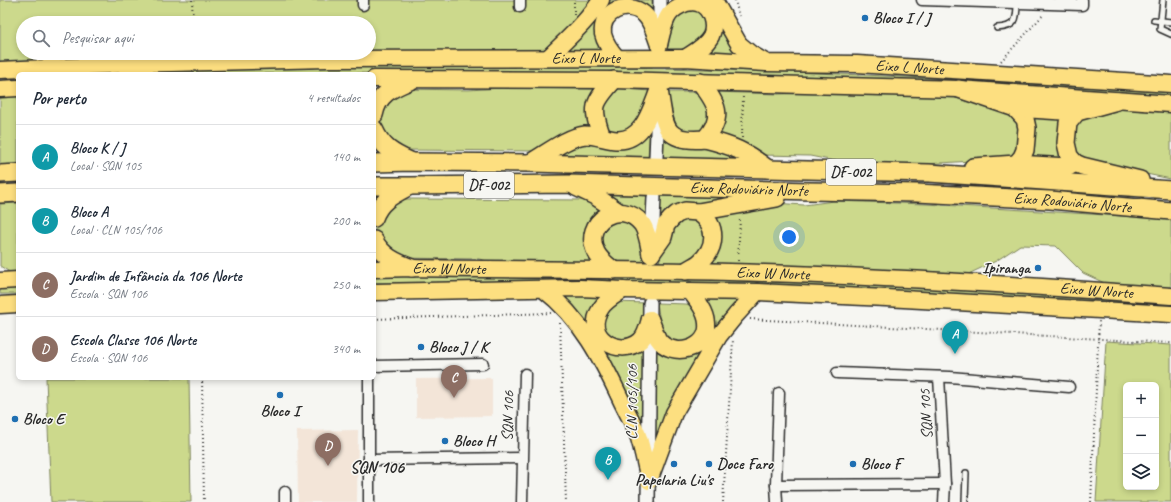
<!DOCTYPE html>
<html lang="pt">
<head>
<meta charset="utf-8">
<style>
  :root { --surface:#fff; --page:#f6f6f7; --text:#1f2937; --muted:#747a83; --line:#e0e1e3; --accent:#1f6fb2 }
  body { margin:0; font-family:Caveat,sans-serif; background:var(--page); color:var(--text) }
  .controls { position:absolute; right:12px; bottom:12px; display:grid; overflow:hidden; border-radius:6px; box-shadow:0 2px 6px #0003 }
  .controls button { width:36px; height:36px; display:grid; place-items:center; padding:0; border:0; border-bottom:1px solid var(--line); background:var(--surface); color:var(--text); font:20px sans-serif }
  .you { position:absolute; left:789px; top:237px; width:14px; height:14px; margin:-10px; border:3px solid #fff; border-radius:50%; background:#1a73e8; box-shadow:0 0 0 6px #1a73e833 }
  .badge { display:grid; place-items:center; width:26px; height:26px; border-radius:50%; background:var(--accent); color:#fff; font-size:13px; font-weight:700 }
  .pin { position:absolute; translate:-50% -33px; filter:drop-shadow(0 1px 2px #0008) }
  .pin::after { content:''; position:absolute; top:21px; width:14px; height:12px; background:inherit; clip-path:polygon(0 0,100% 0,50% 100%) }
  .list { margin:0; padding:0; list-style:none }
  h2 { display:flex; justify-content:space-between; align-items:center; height:52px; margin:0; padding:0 16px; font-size:17px }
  h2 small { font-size:13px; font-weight:400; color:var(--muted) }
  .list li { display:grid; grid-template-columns:26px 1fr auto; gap:12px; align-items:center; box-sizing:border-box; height:64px; padding:0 16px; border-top:1px solid var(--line) }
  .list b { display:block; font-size:15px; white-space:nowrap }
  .list p { margin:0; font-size:13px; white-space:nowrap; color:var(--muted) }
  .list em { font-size:13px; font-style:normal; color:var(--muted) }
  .icon { flex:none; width:22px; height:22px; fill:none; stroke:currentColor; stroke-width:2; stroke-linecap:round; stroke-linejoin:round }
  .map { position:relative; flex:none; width:1171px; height:502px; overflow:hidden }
  .search { position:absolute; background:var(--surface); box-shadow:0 2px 6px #0003; left:16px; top:16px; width:360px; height:44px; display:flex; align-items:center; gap:10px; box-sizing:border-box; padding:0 14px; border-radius:22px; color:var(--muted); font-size:15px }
  .panel { position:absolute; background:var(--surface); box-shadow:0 2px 6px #0003; left:16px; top:72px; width:360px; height:308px; border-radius:6px }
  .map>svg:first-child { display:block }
  .built { fill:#f3e5d8 }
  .green { fill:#ccd98c; stroke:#7c825c; fill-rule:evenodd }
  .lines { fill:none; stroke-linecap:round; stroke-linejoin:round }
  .tertiary-tunnel { stroke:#cdcdca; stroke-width:13; stroke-dasharray:13 6; stroke-linecap:butt }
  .service-casing { stroke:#2b2b2b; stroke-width:8 }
  .minor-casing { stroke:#2b2b2b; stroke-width:13 }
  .tertiary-casing { stroke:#2b2b2b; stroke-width:16 }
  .primary-casing { stroke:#2b2b2b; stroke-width:19 }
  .trunk-casing { stroke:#2b2b2b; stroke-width:20 }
  .path { stroke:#2b2b2b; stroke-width:2; stroke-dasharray:1 3; stroke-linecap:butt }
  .service { stroke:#f6f6f2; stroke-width:5 }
  .minor { stroke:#f6f6f2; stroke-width:10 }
  .tertiary { stroke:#f6f6f2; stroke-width:13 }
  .primary { stroke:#fddf80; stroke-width:16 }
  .trunk { stroke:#fddf80; stroke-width:17 }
  .poi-dot { fill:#1f6fb2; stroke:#f6f6f2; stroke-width:1.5 }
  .labels { text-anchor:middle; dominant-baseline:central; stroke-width:3; stroke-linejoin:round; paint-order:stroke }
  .shield { fill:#f6f6f2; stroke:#686867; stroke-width:1 }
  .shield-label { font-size:15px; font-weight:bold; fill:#2b2b2b }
  .poi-label { font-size:16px; font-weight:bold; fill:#2b2b2b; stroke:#f6f6f2; text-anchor:start }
  .street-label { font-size:16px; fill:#2b2b2b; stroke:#f6f6f2 }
  .neighbourhood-label { font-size:17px; font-weight:bold; fill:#2b2b2b; stroke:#f6f6f2 }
</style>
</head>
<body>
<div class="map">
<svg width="1171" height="502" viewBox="0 0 1171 502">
  <rect width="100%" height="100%" fill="#f6f6f2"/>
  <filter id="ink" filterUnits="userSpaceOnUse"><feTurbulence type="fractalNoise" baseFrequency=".025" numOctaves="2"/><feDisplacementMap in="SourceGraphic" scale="8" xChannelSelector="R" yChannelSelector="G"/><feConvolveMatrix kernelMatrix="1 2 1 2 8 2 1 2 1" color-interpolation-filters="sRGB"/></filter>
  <g filter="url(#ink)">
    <!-- built -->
    <g class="built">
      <path d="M 492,378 L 492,416 L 416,417 L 416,379 Z"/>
      <path d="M 358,430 L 357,502 L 298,502 L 297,431 Z"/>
    </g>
    <!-- green -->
    <g class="green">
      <path d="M 0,0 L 597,0 L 547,55 L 0,67 ZM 23,23 L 369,23 L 369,53 L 23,53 Z"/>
      <path d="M 606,0 L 618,0 L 613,1 L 604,10 L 610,54 L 565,50 C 585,40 595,18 606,0 Z"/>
      <path d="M 637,0 L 652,0 L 652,11 L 646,5 Z"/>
      <path d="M 707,0 L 747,59 L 707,53 Z"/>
      <path d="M 695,10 L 704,16 L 708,32 L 692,50 L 663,51 L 670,19 L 678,12 Z"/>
      <path d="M 389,66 C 443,66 497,65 550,66 C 757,68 964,79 1171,92 L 1171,100 L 389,73 L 79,74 L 193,70 Z"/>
      <path d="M 502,88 L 599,89 L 593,128 L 537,151 L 403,150 L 394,147 L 377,123 L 381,105 L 401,89 L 468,90 Z"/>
      <path d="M 614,88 L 650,91 L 634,132 L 610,134 L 597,107 Z"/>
      <path d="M 665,92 L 694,92 L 703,95 L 712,121 L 693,138 L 672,126 Z"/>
      <path d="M 713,92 L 778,94 L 845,92 L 959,97 L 1014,116 L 1019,122 L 1019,144 L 1014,157 L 1002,159 L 895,166 L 845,163 L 810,156 L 762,155 L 712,137 Z"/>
      <path d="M 18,94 L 18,166 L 0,167 L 0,95 Z"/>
      <path d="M 1127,108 L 1171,111 L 1171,179 L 1077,160 L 1072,125 L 1077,119 Z"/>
      <path d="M 1032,115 L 1061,116 L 1059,161 L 1029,159 Z"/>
      <path d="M 650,123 L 648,158 L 552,156 L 575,142 L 617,145 Z"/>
      <path d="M 661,124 L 708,145 L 750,160 L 660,158 Z"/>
      <path d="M 601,194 L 649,196 L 648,232 Z"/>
      <path d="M 660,196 L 746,198 L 704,206 L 658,232 Z"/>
      <path d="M 407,199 L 586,200 L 610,210 L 600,215 L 603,264 L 500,264 L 479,259 L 396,258 L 375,232 L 375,226 L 377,218 L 400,200 Z"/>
      <path d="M 834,201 L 926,204 L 1171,219 L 1171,291 L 1111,286 L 1083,273 L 1056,246 L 1020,245 L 996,261 L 962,277 L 704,266 L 706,215 L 773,203 L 804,205 Z"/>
      <path d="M 18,203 L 18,274 L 13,274 L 0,266 L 0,204 Z"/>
      <path d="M 697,218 L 710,234 L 695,262 L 659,263 L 664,239 L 680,219 Z"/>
      <path d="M 628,220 L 641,235 L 647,263 C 632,264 612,268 602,253 C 599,248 599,237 598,231 L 605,221 Z"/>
      <path d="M 485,275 C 538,276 591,275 644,276 C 820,281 996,290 1171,302 L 1171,309 L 625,283 L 374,283 L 374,276 Z"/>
      <path d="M 18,286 L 18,294 L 0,294 L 0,287 Z"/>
      <path d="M 555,294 L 610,294 L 601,301 L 601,342 L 647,341 L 643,442 Z"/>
      <path d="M 699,297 L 744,298 C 731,307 724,317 716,331 L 655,446 L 656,342 L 705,342 Z"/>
      <path d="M 614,302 L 647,303 L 642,332 L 627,343 L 605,334 L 602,317 Z"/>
      <path d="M 657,303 L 686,304 L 693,306 L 701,313 L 701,334 L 681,346 L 662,335 Z"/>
      <path d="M 1106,341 L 1171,345 L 1171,502 L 1096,502 ZM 1126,385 L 1156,385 L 1156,487 L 1126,487 Z"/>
      <path d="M 46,378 L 189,378 L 191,502 L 51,502 Z"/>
    </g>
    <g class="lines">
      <!-- tertiary-tunnel -->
      <path class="tertiary-tunnel" d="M 659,88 L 659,49"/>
      <!-- service casing -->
      <g class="service-casing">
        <g id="service">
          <path d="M 1163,0 L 1160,29 L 1171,34"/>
          <path d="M 1154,20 L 1171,22"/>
          <path d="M 997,28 C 1016,27 1017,20 1017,3"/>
          <path d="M 965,502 L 966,473"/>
        </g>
      </g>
      <!-- minor casing -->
      <g class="minor-casing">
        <g id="minor">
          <path d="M 363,0 L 363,5"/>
          <path d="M 922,0 L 1082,5 L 1082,0"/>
          <path d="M 520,7 L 520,0"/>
          <path d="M 374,366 L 483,364"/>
          <path d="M 837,373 L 950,377 L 1069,387"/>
          <path d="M 939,377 L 945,484 L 944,502"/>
          <path d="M 369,378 L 369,502"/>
          <path d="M 369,460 L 522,458"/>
          <path d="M 776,485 L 945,484"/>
          <path d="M 285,492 L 285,502"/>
          <path d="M 522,502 L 525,374"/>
          <path d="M 777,502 L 776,485 L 779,393"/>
        </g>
      </g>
      <!-- tertiary casing -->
      <g class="tertiary-casing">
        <g id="tertiary">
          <path d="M 660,32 L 660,0"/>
          <path d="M 656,157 L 658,108"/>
          <path d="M 652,243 L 654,197"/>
          <path d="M 648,502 L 650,303"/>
        </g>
      </g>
      <!-- primary casing -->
      <g class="primary-casing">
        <g id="primary">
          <path d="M 714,0 L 739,44 L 751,54 L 765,62"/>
          <path d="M 659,45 C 661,36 663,26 667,18 C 672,8 687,0 698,3 C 711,7 716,25 711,36 C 705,47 694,52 685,58"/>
          <path d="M 548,58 C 566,40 587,22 601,0"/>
          <path d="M 617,58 C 611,51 605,43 603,34 C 600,11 627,0 644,14 C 652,21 655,35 659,45"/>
          <path id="s1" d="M 0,70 L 131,64 L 328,59 L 685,58 L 766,63 L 857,64 L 1171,84"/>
          <path d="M 374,79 L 614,80 L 959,89 L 1171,104"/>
          <path d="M 0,89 L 18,88"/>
          <path id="s2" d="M 374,269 L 412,268 C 518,270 624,269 729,272 C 877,276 1024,285 1171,296"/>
          <path d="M 0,281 L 18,280"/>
          <path d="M 543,289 C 581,318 602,359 622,402 C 628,414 635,426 639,438 C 643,452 646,466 649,480"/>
          <path d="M 623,290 C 616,295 606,300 601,308 C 582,336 619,359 640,341 C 646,336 648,326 650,319"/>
          <path d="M 374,292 L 580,288 L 623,290 L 757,292 L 886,298 L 1171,314"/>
          <path d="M 0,305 L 18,304"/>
          <path d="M 650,319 C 653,325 655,333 658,339 C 671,359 710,350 707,323 C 706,311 697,300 690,291"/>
          <path d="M 649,481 L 674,413 L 719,336 L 736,315 L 757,292"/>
        </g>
      </g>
      <!-- trunk casing -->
      <g class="trunk-casing">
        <g id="trunk">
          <path d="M 959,89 L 1015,108 L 1025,119 L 1027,128 L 1025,150 L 1022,157 L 1016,164 L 973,167"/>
          <path d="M 659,90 C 665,125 662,143 705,139 C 725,116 717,104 700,82"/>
          <path d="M 1117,101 L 1077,112 L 1068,123 L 1066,143 L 1069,156 L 1075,163 L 1082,166 L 1140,180"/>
          <path d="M 1015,108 L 1077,112"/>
          <path d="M 374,115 C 378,93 393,88 412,80"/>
          <path d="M 374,129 C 382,147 392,153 410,161"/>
          <path d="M 602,137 C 591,107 593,103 614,80"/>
          <path d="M 705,139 C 733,146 745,151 768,169"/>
          <path d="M 374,163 L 412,162 L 530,163 L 929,173 L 1171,190"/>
          <path d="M 530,163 C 546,154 567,137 585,135 C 595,135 606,139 616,140 C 643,142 651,110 659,90"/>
          <path d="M 1016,164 L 1068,167 L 1075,163"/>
          <path d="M 0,174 L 18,173"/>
          <path id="s3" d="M 374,186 L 410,186 L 568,184 L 810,191 L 917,193 L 1050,200 L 1171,211"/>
          <path d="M 576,187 L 595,196 L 619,212"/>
          <path d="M 0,194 L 18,193"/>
          <path d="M 374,218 C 380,201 393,195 408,187"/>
          <path d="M 374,240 C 382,256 396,262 412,268"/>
          <path d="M 651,254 L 663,237 L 666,225 L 671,219 L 677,214 L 685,211 L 698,212 L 777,198"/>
          <path d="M 613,270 C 607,265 599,259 596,252 C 581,222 621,197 642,224 C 648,233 649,244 651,254"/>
          <path d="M 686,271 C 690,268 695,266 699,263 C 717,248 718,225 698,212"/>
        </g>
      </g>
      <!-- path -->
      <g class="path">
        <path d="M 192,0 L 193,23"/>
        <path d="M 735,0 L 739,16"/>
        <path d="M 574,15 L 574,0"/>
        <path d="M 1001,61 L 1044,14"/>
        <path d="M 742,138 L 743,96"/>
        <path d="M 738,261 L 740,218"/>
        <path d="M 374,319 L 551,313"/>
        <path d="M 750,319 L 1171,343"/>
        <path d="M 560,323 L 566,502"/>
        <path d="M 202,378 L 204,502"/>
        <path d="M 723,502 L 733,340"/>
        <path d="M 1091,502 L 1099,321"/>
      </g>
      <!-- service -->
      <use href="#service" class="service"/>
      <!-- minor -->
      <use href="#minor" class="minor"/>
      <!-- tertiary -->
      <use href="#tertiary" class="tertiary"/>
      <!-- primary -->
      <use href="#primary" class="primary"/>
      <!-- trunk -->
      <use href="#trunk" class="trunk"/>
    </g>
  </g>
  <!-- markers -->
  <g class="poi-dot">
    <circle cx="865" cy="18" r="4"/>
    <circle cx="1038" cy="268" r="4"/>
    <circle cx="421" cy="347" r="4"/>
    <circle cx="280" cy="395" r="4"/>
    <circle cx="15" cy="419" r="4"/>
    <circle cx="445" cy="441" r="4"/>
    <circle cx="674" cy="464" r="4"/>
    <circle cx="709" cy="464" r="4"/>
    <circle cx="853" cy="464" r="4"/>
  </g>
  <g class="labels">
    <!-- shield labels -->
    <g class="shield">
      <rect x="826" y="159" width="50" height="26" rx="3"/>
      <rect x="464" y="172" width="50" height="26" rx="3"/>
    </g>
    <g class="shield-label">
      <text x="851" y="172">DF-002</text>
      <text x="489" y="185">DF-002</text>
    </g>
    <!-- poi labels -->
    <g class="poi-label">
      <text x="873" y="18">Bloco I / J</text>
      <text x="1030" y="268" text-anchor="end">Ipiranga</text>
      <text x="429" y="347">Bloco J / K</text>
      <text x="280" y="411" text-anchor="middle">Bloco I</text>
      <text x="23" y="419">Bloco E</text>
      <text x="453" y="441">Bloco H</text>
      <text x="717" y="464">Doce Faro</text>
      <text x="861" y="464">Bloco F</text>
      <text x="674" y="480" text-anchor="middle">Papelaria Liu's</text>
    </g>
    <!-- street labels -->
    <g class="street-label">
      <text stroke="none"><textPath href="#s1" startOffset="586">Eixo L Norte</textPath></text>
      <text stroke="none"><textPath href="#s1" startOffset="910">Eixo L Norte</textPath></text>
      <text stroke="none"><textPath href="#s3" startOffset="375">Eixo Rodoviário Norte</textPath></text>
      <text stroke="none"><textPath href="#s3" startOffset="699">Eixo Rodoviário Norte</textPath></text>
      <text stroke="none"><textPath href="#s2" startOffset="75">Eixo W Norte</textPath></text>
      <text stroke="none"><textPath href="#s2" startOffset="399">Eixo W Norte</textPath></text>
      <text stroke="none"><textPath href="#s2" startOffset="723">Eixo W Norte</textPath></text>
      <text transform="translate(632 402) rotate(-90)">CLN 105/106</text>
      <text transform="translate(926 414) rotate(-93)">SQN 105</text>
      <text transform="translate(508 416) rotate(-88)">SQN 106</text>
    </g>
    <!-- neighbourhood labels -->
    <g class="neighbourhood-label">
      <text x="377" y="467">SQN 106</text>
    </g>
  </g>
</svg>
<div class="controls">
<button>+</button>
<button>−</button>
<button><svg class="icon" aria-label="layers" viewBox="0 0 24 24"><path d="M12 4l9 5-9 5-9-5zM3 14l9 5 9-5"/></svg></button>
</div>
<div class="you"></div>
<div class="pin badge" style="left:955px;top:354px;background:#0f9aa8">A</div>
<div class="pin badge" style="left:608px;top:480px;background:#0f9aa8">B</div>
<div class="pin badge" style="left:454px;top:398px;background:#8d6e63">C</div>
<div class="pin badge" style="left:328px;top:466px;background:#8d6e63">D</div>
<div class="search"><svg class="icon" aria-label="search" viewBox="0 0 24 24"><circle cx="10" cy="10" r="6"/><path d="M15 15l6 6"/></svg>Pesquisar aqui</div>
<section class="panel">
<h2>Por perto<small>4 resultados</small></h2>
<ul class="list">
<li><span class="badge" style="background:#0f9aa8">A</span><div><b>Bloco K / J</b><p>Local · SQN 105</p></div><em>140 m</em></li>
<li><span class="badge" style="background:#0f9aa8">B</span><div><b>Bloco A</b><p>Local · CLN 105/106</p></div><em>200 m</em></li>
<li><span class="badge" style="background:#8d6e63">C</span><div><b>Jardim de Infância da 106 Norte</b><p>Escola · SQN 106</p></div><em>250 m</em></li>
<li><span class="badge" style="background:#8d6e63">D</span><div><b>Escola Classe 106 Norte</b><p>Escola · SQN 106</p></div><em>340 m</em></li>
</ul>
</section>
</div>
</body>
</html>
